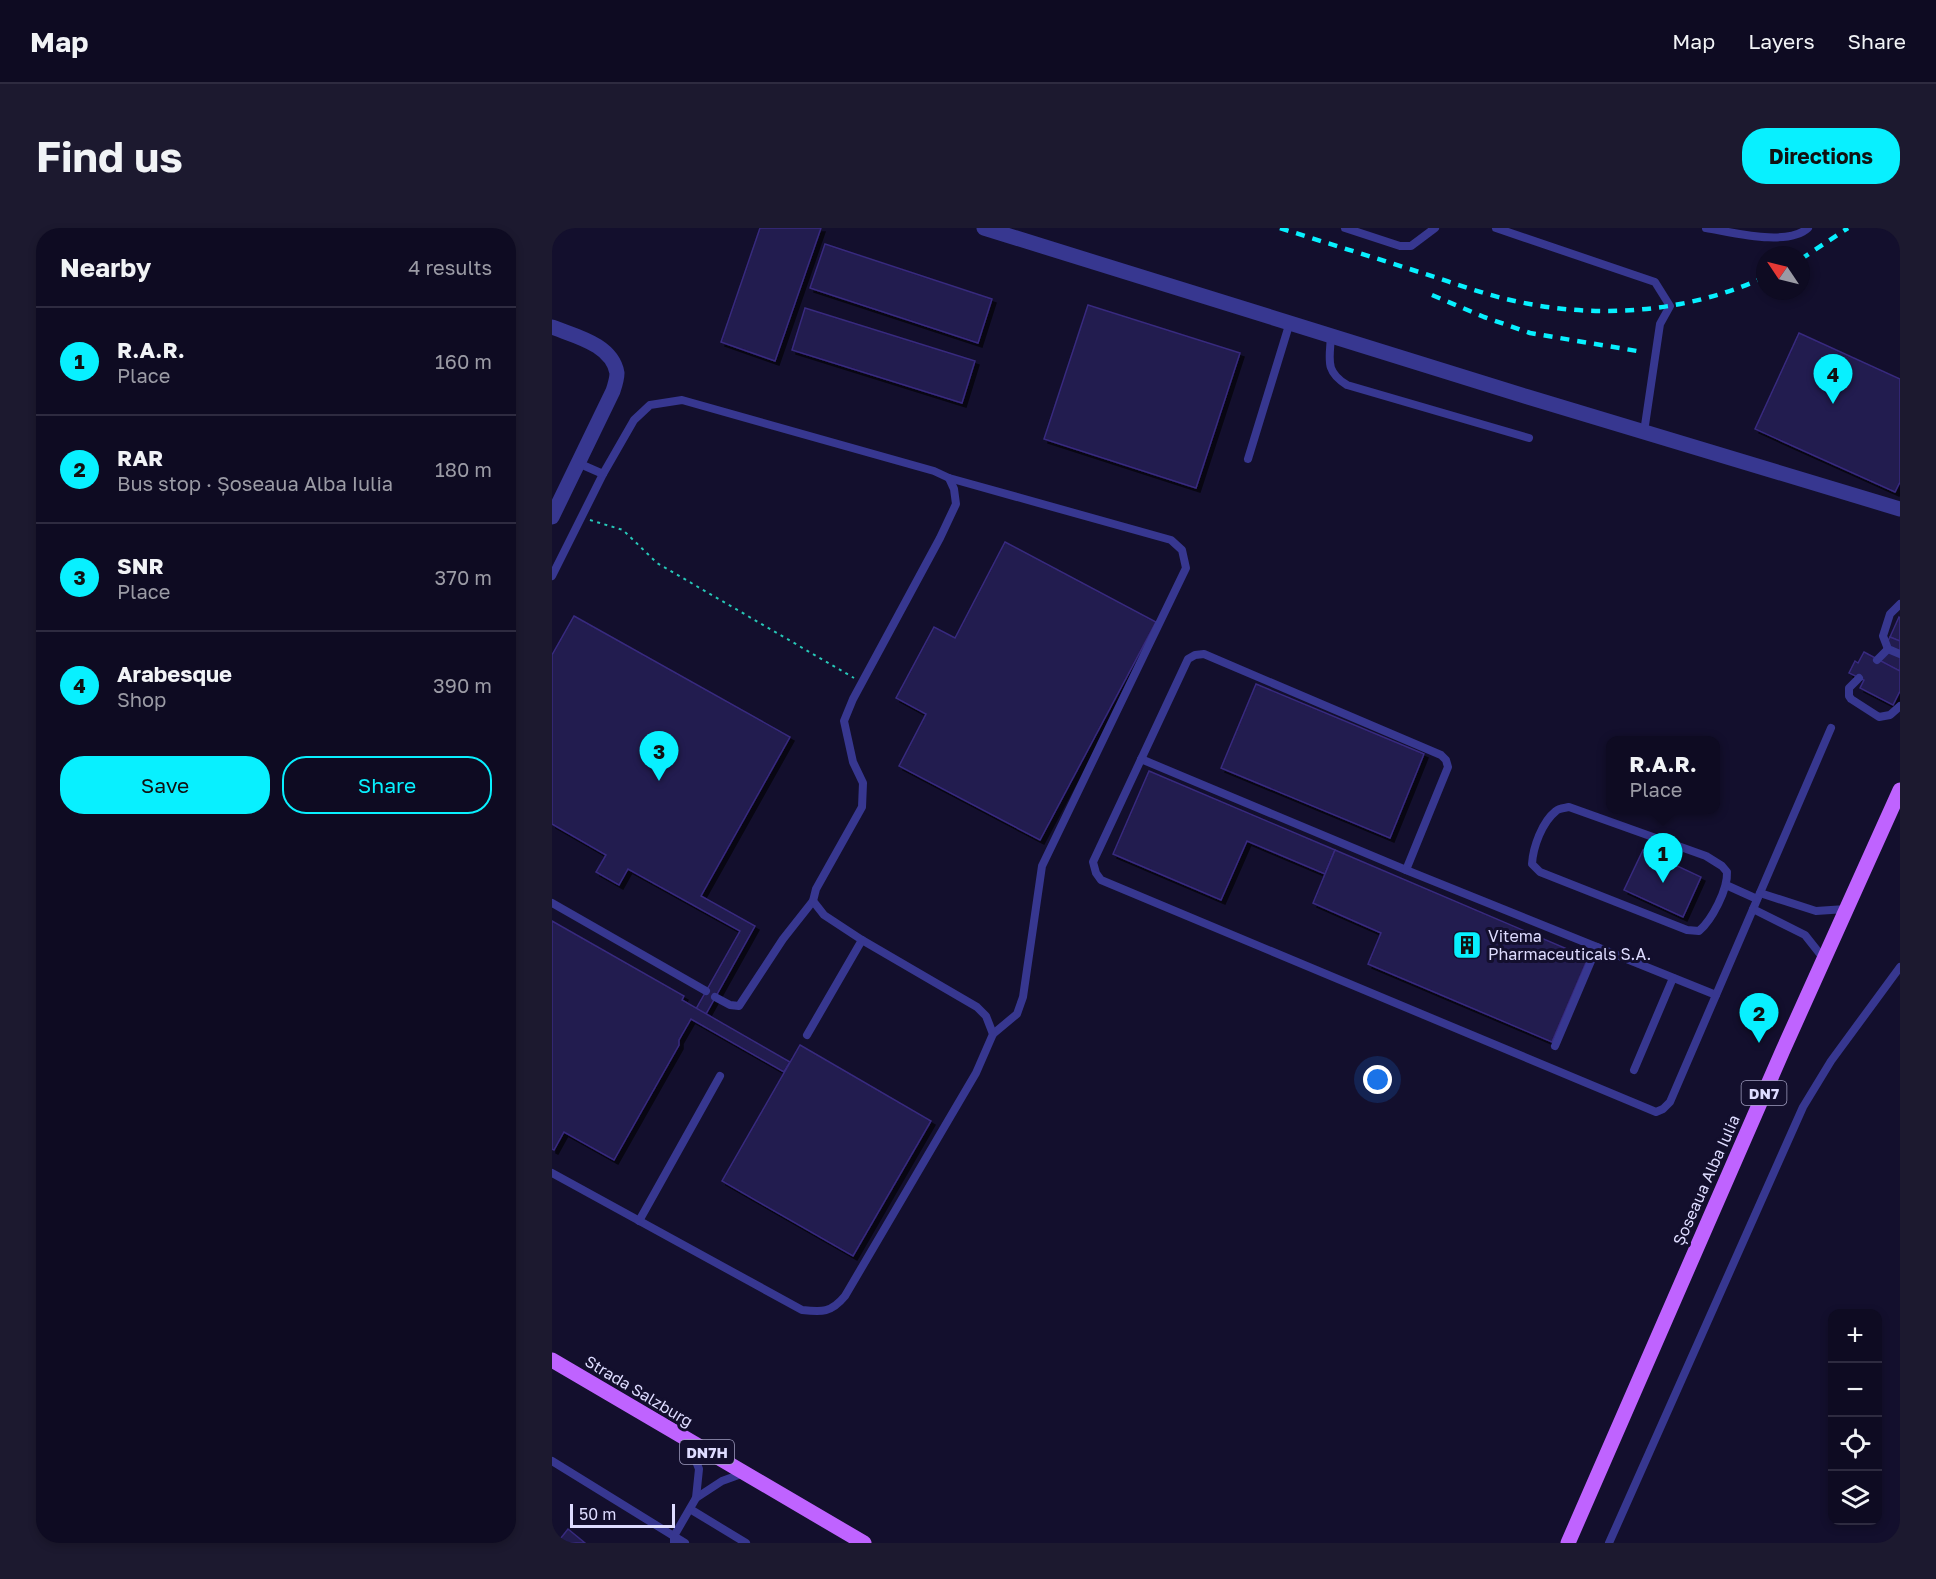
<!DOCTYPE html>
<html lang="en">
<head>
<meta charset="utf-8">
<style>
  :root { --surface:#0e0b22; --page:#1c192f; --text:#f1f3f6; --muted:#9b9ba5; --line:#2e2b40; --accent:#08f0ff }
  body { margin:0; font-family:"Golos Text",sans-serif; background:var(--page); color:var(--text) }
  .controls { position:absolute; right:18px; bottom:18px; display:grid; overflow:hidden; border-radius:12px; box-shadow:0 3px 9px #0003 }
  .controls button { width:54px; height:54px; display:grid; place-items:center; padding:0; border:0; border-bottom:2px solid var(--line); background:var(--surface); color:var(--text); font:30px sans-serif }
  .compass { position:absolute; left:1204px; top:18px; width:54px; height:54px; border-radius:50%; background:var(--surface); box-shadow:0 3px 9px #0003; rotate:305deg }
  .scale { position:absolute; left:18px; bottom:15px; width:105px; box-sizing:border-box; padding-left:6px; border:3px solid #dedcff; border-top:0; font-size:16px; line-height:21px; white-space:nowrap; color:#dedcff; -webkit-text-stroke:4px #130f2d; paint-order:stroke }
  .you { position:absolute; left:826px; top:852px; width:21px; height:21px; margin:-15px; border:4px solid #fff; border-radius:50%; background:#1a73e8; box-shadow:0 0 0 9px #1a73e833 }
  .badge { display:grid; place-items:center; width:39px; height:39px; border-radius:50%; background:var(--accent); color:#111; font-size:20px; font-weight:700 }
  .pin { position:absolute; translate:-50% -50px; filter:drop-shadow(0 2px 3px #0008) }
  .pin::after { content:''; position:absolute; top:32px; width:21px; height:18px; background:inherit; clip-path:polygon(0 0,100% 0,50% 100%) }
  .popup { position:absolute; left:1054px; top:508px; width:114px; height:78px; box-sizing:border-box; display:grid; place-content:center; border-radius:12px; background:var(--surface); filter:drop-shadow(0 2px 4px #0005); font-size:20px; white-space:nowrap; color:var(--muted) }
  .popup b { font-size:22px; color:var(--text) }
  .popup::after { content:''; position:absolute; left:50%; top:100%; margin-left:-12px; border:12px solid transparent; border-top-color:var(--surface) }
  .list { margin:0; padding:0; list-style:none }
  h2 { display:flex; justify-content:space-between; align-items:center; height:78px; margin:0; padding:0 24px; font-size:26px }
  h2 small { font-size:20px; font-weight:400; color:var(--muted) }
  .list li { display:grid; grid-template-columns:39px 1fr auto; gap:18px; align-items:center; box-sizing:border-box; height:108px; padding:0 24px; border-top:2px solid var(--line) }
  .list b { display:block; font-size:22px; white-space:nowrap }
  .list p { margin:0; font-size:20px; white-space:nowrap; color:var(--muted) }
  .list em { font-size:20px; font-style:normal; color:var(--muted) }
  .actions { display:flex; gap:12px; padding:18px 24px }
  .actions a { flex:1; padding:14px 0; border:2px solid var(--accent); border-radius:24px; text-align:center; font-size:21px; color:var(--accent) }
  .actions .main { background:var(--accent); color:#111 }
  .icon { flex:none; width:33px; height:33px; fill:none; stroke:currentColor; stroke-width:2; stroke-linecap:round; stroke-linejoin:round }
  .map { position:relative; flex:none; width:1348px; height:1315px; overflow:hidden; border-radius:24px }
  header { display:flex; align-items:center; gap:36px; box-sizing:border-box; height:84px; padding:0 30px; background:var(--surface); border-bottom:2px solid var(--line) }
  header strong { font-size:28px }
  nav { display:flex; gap:33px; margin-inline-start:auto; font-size:21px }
  .intro { display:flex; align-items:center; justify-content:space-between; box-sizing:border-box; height:144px; padding:0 36px }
  h1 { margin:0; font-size:42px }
  .button { padding:15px 27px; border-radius:24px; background:var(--accent); color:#111; font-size:21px; font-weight:700 }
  main { display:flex; gap:36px; padding:0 36px }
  aside { flex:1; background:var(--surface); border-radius:24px; box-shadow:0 3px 9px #0003 }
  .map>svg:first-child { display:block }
  .building { fill:#231a50; stroke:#372a7e; stroke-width:1.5; filter:url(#shadow) }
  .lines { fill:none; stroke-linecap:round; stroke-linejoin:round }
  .path { stroke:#27c8b8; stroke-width:2; stroke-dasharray:3 4.5; stroke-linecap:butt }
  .service { stroke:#373790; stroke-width:8 }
  .minor { stroke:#373790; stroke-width:15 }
  .primary { stroke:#bf63ff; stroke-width:15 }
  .rail { stroke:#08f0ff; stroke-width:4.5; stroke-dasharray:9 8; stroke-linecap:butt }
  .labels { text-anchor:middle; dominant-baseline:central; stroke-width:6; stroke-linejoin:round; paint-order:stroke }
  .shield { fill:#130f2d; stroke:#a19ec0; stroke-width:1.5 }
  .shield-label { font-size:15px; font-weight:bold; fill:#dedcff }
  .poi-label { font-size:16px; fill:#dedcff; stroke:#130f2d; text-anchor:start }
  .street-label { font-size:16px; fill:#dedcff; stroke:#130f2d }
</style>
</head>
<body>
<header>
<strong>Map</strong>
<nav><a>Map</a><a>Layers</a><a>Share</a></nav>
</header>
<div class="intro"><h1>Find us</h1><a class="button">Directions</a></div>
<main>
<aside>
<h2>Nearby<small>4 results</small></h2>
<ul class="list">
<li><span class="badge">1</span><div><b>R.A.R.</b><p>Place</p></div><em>160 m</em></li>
<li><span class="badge">2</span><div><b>RAR</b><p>Bus stop · Șoseaua Alba Iulia</p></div><em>180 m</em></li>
<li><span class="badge">3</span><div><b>SNR</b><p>Place</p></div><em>370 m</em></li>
<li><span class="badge">4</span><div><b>Arabesque</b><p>Shop</p></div><em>390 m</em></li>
</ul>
<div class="actions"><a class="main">Save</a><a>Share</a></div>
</aside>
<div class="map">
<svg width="1348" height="1315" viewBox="0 0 1348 1315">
  <defs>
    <filter id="shadow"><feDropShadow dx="4" dy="4" stdDeviation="0" flood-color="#0009"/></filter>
  </defs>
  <rect width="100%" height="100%" fill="#130f2d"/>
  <!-- building -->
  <g class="building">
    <path d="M 208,0 L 269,0 L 223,133 L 169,114 Z"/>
    <path d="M 273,16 L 440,71 L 426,115 L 258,60 Z"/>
    <path d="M 536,77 L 688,125 L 644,260 L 492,211 Z"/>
    <path d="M 253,80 L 423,133 L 410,175 L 240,122 Z"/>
    <path d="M 1247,105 L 1348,151 L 1348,254 L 1343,264 L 1203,201 Z"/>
    <path d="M 453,314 L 604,394 L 488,612 L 347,538 L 374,486 L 344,470 L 382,399 L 403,410 Z"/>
    <path d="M 22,388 L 238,509 L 149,668 L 203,698 L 154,786 L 144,781 L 188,703 L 76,641 L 67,657 L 44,644 L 54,627 L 0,596 L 0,427 Z"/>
    <path d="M 1347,389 L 1348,390 L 1348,413 L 1338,409 Z"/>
    <path d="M 1338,409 L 1348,413 L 1348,443 L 1326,432 Z"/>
    <path d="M 1312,424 L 1348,443 L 1348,463 L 1341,477 L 1308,460 L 1312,452 L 1297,445 L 1303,433 L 1306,435 Z"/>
    <path d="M 704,456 L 872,526 L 838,610 L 669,540 Z"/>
    <path d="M 597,543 L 783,622 L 773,646 L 695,613 L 669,672 L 561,626 Z"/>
    <path d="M 783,622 L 1036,730 L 1000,814 L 816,736 L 829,705 L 761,675 Z"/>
    <path d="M 1091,622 L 1149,649 L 1131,689 L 1072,662 Z"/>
    <path d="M 0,693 L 132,768 L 130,772 L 238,834 L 232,844 L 139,791 L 127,812 L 127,817 L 62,932 L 12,904 L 2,922 L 0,921 Z"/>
    <path d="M 248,817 L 379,893 L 301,1028 L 170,953 Z"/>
    <path d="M 16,1301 L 33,1315 L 5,1315 Z"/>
  </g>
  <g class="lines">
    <!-- path -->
    <path class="path" d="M 38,292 L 71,302 L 105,335 L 302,450"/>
    <!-- service -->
    <g class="service">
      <path d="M 793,0 L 848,18 L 859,18 L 883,0"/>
      <path d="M 944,0 L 1103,54 L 1118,78 L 1108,96 L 1092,204"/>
      <path d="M 1154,0 C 1180,4 1235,19 1256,0"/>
      <path d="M 779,107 C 778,131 772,143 795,157 L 977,210"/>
      <path d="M 696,231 L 738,94"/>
      <path d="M 397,250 L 619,312 L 630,322 L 634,340 L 490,638 L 471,769 L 465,786 L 441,806"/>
      <path d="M 0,348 L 51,246"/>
      <path d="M 1348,376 L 1338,386 L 1331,408 L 1336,421 L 1348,426"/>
      <path d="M 1325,432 L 1336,421"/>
      <path d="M 1307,450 L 1297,460 L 1297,468 L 1299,471 L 1327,489 L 1338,487 L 1348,478"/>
      <path d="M 589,531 L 854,642 L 1164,767"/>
      <path d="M 1017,579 L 1154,628 L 1170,638 L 1175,644 C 1176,661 1160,692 1147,703 L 1135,702 L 988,644 L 980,636 C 981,619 990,594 1004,583 C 1007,580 1013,580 1017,579 Z"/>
      <path d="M 854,642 L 896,539 L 894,532 L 889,527 L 652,426 L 643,427 L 636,431 L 541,634 L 544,645 L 549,652 L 1104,884 L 1111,881 L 1118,874 L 1279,500"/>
      <path d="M 1174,657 L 1205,671"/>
      <path d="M 1208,665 L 1264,683 L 1294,681"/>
      <path d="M 0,675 L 154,763"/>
      <path d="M 1201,681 L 1253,707 L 1272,731"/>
      <path d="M 163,769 L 178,777 L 187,778 L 231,711 L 261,673"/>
      <path d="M 255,807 L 310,712"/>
      <path d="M 1003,818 L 1045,719"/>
      <path d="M 1082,842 L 1121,750"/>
      <path d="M 0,945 L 250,1082 C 270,1084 279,1085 293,1068 L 424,845 L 441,806 L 434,788 L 425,779 L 310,712 L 272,687 L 261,673 L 264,661 L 310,579 L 311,555 L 301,534 L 292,493 L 301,471 L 388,310 L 404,276 L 402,261 L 397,250 L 382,243 L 130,172 L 98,177 L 82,192 L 51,246 L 26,235"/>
      <path d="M 87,993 L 168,848"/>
      <path d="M 0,1233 L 133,1315"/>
      <path d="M 144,1270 L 170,1253 L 192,1245"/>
      <path d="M 138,1281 L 194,1315"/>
      <path d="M 122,1315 L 122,1308 L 144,1270 L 147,1241 L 137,1215"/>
      <path d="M 1057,1315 L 1251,879 L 1279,833 L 1348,739"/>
    </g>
    <!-- minor -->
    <g class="minor">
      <path d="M 432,0 L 976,169 L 1348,281"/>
      <path d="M 0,99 C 22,108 60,116 65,145 C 65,151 63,157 61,163 L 0,289"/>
    </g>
    <!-- primary -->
    <g class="primary">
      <path d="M 0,1132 L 312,1315"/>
      <path d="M 1016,1315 L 1231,822 L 1348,562"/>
    </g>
    <!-- rail -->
    <g class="rail">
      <path d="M 728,0 C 774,15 821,29 867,44 C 896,53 925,64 954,71 C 1040,92 1132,86 1213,49"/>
      <path d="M 1249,31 L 1296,0"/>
      <path d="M 880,67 L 932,89 L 978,105 L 1085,123"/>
    </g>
  </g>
  <!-- icons -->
  <defs>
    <g id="building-square" transform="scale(1.5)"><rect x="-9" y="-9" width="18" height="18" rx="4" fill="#08f0ff" stroke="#130f2d"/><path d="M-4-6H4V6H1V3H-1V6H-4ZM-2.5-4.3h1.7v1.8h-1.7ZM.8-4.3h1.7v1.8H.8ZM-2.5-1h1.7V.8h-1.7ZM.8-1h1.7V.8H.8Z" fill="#111"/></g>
  </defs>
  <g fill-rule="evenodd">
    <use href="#building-square" x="915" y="717"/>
  </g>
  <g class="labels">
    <!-- shield labels -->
    <g class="shield">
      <rect x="1189.5" y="853" width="45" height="24" rx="4.5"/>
      <rect x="128" y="1212" width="54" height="24" rx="4.5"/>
    </g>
    <g class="shield-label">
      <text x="1212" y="865">DN7</text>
      <text x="155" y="1224">DN7H</text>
    </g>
    <!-- poi labels -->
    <g class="poi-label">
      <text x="936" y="708">Vitema<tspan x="936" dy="18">Pharmaceuticals S.A.</tspan></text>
    </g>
    <!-- street labels -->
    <g class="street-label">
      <text transform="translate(1154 952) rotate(-66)">Șoseaua Alba Iulia</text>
      <text transform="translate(87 1163) rotate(31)">Strada Salzburg</text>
    </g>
  </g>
</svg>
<div class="controls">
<button>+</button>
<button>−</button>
<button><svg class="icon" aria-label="locate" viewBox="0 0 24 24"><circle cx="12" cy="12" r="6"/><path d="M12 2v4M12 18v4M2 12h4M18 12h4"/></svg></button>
<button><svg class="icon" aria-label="layers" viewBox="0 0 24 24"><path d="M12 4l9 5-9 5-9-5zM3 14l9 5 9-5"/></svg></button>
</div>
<svg class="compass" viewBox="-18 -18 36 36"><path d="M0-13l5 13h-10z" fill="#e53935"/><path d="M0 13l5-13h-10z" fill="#9b9ba5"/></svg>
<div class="scale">50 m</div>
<div class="you"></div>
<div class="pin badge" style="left:1111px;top:655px">1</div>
<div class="popup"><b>R.A.R.</b>Place</div>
<div class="pin badge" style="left:1207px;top:815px">2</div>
<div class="pin badge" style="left:107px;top:553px">3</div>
<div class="pin badge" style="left:1281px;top:176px">4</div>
</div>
</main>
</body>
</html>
